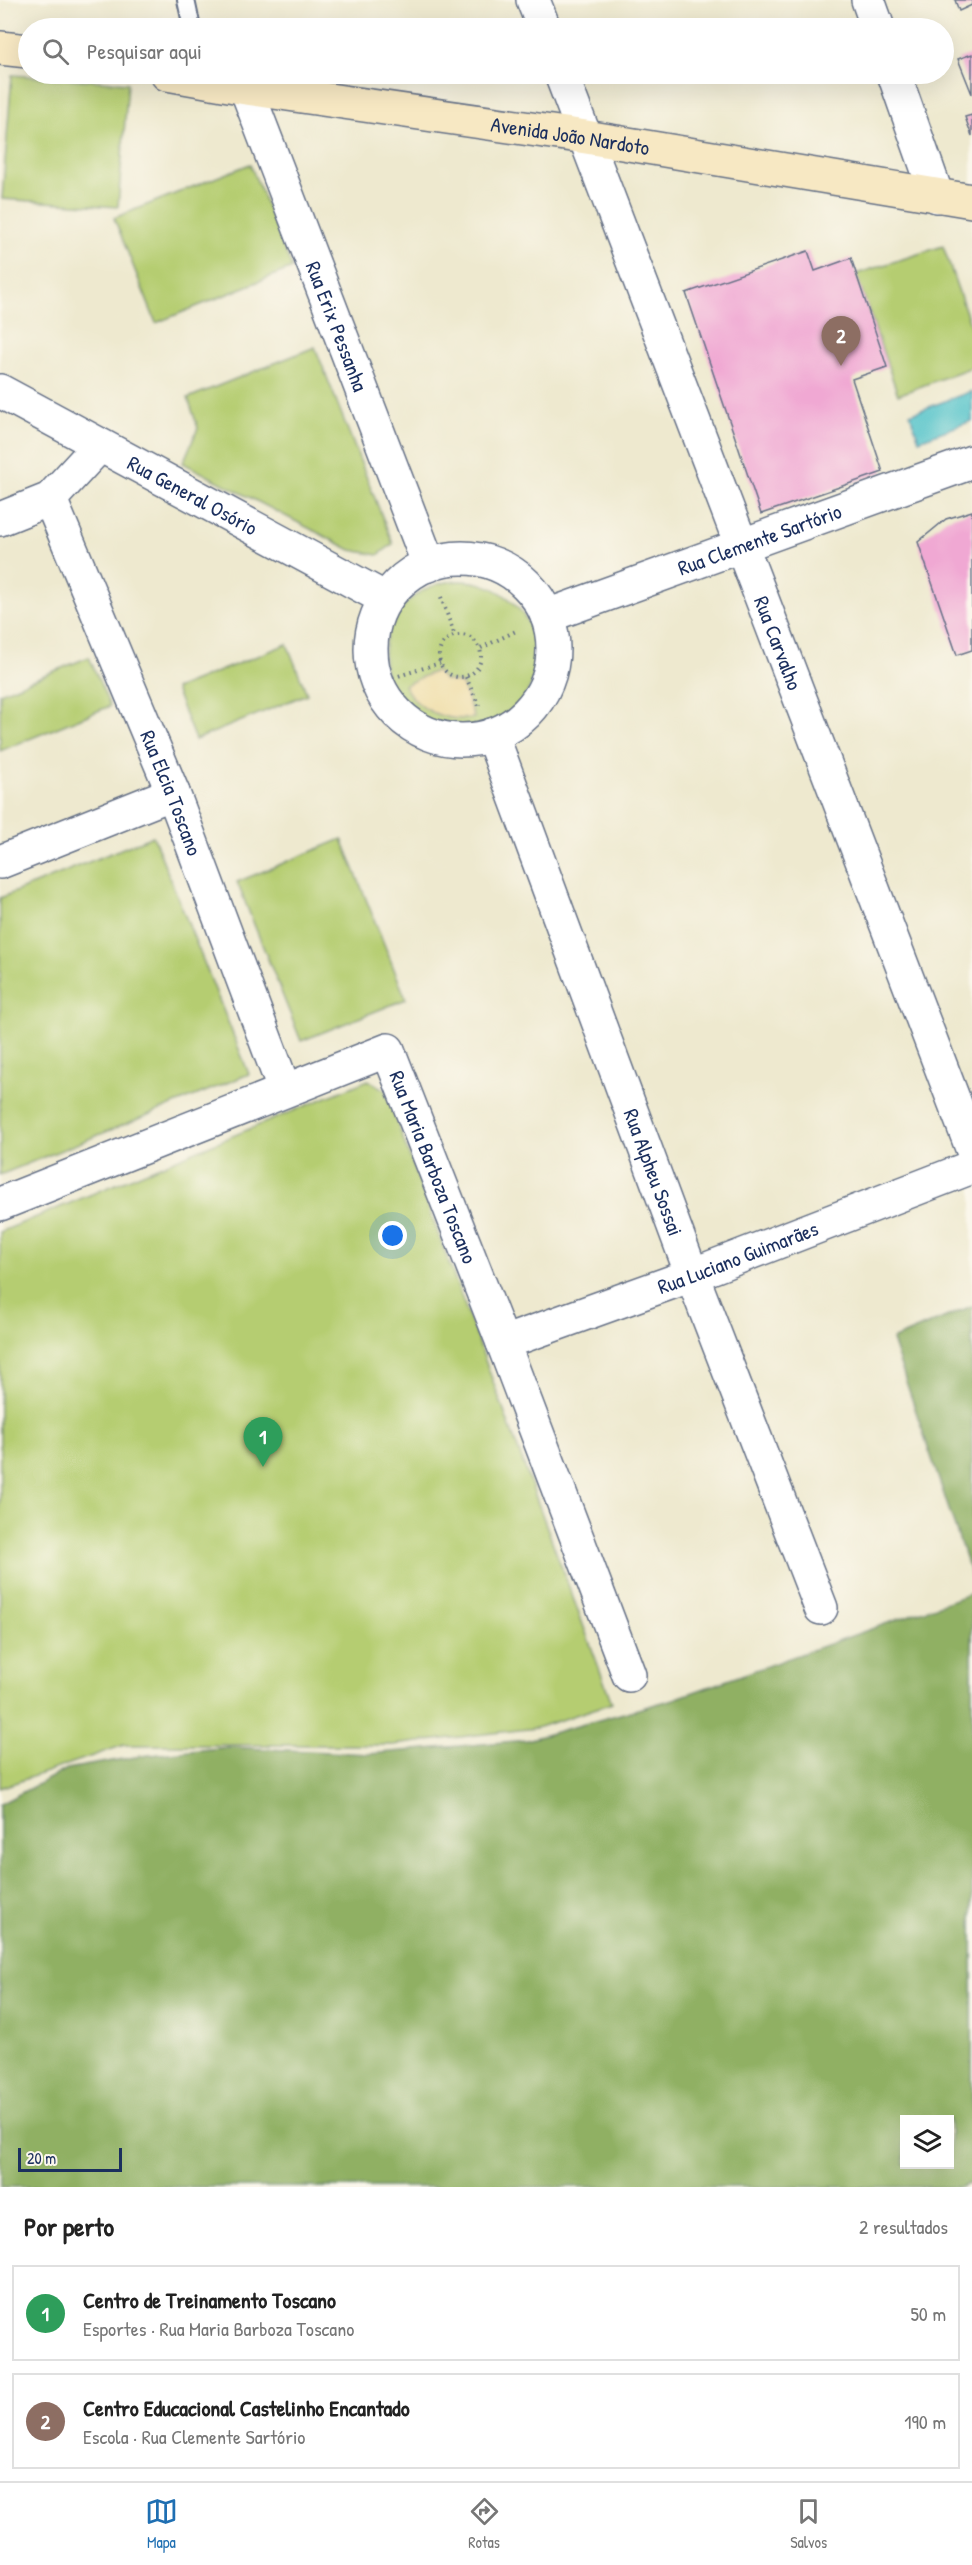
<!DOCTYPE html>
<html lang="pt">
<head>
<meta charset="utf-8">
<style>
  :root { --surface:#fff; --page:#f2f2f2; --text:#222; --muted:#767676; --line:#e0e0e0; --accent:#1f6fb2 }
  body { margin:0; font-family:"Patrick Hand",sans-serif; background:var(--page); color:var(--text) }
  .controls { position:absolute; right:18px; bottom:18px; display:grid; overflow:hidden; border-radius:0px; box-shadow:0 6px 24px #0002 }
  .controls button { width:54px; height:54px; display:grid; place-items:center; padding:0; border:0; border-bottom:2px solid var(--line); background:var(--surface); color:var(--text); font:30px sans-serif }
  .scale { position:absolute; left:18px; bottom:15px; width:104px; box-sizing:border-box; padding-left:6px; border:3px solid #1b2f5e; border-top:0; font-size:16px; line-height:21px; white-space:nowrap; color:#1b2f5e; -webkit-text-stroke:4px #fbf7ec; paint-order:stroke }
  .you { position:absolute; left:393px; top:1236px; width:21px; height:21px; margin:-15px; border:4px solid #fff; border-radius:50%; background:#1a73e8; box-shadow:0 0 0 9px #1a73e833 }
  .badge { display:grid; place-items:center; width:39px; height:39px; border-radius:50%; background:var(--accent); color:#fff; font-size:20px; font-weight:700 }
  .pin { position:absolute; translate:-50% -50px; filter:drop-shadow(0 2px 3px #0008) }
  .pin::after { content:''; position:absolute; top:32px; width:21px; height:18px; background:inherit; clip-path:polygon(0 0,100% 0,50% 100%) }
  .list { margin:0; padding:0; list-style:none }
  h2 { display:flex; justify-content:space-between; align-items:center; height:78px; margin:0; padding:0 24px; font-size:26px }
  h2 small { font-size:20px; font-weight:400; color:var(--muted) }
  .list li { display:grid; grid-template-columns:39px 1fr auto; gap:18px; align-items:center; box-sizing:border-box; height:96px; margin:0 12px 12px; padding:0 12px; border:2px solid var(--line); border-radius:0px }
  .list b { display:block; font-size:22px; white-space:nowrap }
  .list p { margin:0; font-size:20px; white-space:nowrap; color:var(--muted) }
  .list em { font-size:20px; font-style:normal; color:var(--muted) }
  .icon { flex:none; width:33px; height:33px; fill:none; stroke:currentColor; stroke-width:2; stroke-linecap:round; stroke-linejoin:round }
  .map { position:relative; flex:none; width:972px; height:2187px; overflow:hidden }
  .search { position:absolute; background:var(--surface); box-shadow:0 6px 24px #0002; left:18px; right:18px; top:18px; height:66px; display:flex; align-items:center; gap:15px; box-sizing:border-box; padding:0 21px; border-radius:33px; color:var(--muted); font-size:22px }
  .sheet { height:294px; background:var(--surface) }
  nav { display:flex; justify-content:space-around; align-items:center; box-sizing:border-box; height:84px; border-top:2px solid var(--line); background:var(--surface); font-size:16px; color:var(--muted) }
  nav a { display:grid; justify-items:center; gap:3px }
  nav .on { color:var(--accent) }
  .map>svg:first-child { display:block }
  .green { fill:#b5cd71; stroke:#687e68; stroke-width:1.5 }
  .forest { fill:#90b063; stroke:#567060; stroke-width:1.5; fill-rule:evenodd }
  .sand { fill:#eeda9e; stroke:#84847e; stroke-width:1.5 }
  .water { fill:#56c4ca; stroke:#387a94; stroke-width:1.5 }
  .building { fill:#f0a8d3 }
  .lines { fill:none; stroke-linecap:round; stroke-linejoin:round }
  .lane-casing { stroke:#657086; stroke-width:20 }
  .street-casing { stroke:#657086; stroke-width:36 }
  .secondary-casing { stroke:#657086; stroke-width:36 }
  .path { stroke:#657086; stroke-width:4; stroke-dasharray:1.5 4.5; stroke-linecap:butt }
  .lane { stroke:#fff; stroke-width:16 }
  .street { stroke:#fff; stroke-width:33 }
  .secondary { stroke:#f7e8c3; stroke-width:33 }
  .labels { text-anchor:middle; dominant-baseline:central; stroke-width:4.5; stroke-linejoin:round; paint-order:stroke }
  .street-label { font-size:21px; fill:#1b2f5e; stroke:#fbf7ec }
</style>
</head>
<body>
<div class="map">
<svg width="972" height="2187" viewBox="0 0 972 2187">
  <rect width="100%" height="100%" fill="#fbf7ec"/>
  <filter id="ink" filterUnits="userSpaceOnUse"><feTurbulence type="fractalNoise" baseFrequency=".0167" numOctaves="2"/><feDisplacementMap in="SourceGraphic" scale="12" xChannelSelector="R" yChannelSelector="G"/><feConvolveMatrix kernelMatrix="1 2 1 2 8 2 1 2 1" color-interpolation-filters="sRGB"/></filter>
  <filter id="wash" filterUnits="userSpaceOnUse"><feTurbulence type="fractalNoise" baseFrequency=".008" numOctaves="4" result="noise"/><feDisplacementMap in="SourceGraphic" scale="24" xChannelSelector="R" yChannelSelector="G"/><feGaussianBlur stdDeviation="1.35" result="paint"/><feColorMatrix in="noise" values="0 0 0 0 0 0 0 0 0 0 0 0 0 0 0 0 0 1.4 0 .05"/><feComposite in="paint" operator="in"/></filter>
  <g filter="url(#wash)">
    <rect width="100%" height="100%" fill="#eee9cf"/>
    <!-- green -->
    <g class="green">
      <path d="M 12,75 L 128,83 L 118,207 L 2,199 Z"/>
      <path d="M 250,164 L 292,268 L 156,323 L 114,218 Z"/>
      <path d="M 943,246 L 972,330 L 972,367 L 898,395 L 856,274 Z"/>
      <path d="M 315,347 L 393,544 L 378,555 L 351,550 L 183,463 L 198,428 L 188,398 Z"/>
      <circle cx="460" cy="657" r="76"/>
      <path d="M 287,644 L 307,694 L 195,740 L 175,689 Z"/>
      <path d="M 89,657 L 110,706 L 0,751 L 0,693 Z"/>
      <path d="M 153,836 L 249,1074 L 0,1175 L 0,898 Z"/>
      <path d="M 342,839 L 406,999 L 301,1041 L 237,882 Z"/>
      <path d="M 368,1080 L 385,1090 L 612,1703 L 536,1728 L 393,1745 L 124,1745 L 0,1788 L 0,1232 Z"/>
    </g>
    <!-- forest -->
    <g class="forest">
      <path d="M 972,1306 L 972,1578 L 892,1340 Z"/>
      <path d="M 972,1593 L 972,2183 L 960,2187 L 0,2187 L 0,1804 L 67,1769 L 141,1756 L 229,1747 L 369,1754 L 527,1740 L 674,1699 ZM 904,2120 L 950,2120 L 950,2164 L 904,2164 Z"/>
    </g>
    <!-- sand -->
    <path class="sand" d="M 436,671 L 444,680 L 462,684 L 474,718 C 446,722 417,711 404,685 Z"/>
    <!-- water -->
    <path class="water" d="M 972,391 L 972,421 L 919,440 L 910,414 Z"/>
    <g id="blocks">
      <!-- building -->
      <g class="building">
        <path d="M 955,0 L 972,0 L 972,5 L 959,11 Z"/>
        <path d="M 972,54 L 972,94 L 958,59 Z"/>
        <path d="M 972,115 L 972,136 L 965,117 Z"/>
        <path d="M 808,251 L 815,271 L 851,258 L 887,367 L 852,379 L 883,472 L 761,514 L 686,293 Z"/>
        <path d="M 972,511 L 972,650 L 957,655 L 918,542 L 946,519 Z"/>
      </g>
    </g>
  </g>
  <g filter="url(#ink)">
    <use href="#blocks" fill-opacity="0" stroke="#657086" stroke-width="1.5"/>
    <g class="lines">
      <!-- lane casing -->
      <g class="lane-casing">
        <path id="lane" d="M 186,0 L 192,28"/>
      </g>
      <!-- street casing -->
      <g class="street-casing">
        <g id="street">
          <path d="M 533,0 L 544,28"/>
          <path d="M 868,0 L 878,28"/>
          <path id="s1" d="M 561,74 L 972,1148"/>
          <path d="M 894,74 L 937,196"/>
          <path id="s2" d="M 246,88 L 429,565"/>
          <path id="s3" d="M 0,391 L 386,599"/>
          <path id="s4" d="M 50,499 L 173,793 L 284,1089"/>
          <path d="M 0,519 L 50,499 L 99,446"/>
          <circle cx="462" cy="649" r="91"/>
          <path id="s5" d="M 547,616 L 972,462"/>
          <path id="s6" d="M 492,735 L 692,1275 L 821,1608"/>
          <path d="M 0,862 L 173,793"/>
          <path id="s7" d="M 0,1204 L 388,1050 L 503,1343 L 629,1675"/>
          <path id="s8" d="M 503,1343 L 692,1275 L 972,1167"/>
        </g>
      </g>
      <!-- secondary casing -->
      <g class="secondary-casing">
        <g id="secondary">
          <path d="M 0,48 L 28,51"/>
          <path id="s9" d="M 167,74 L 246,88 L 586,137 L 972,201"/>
        </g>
      </g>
      <!-- path -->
      <g class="path">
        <path d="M 441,597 L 455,636"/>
        <circle cx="460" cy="656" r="21"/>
        <path d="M 481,648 L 518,630"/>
        <path d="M 466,677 L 479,706"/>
        <path d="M 376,683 L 440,663"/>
      </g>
      <!-- lane -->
      <use href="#lane" class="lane"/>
      <!-- street -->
      <use href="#street" class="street"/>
      <!-- secondary -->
      <use href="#secondary" class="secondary"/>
    </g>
  </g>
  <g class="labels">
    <!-- street labels -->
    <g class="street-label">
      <text stroke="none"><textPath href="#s9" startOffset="408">Avenida João Nardoto</textPath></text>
      <text stroke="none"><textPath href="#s2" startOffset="255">Rua Erix Pessanha</textPath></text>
      <text stroke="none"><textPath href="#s3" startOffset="219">Rua General Osório</textPath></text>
      <text stroke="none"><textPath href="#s5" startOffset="226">Rua Clemente Sartório</textPath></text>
      <text stroke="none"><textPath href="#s1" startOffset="609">Rua Carvalho</textPath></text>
      <text stroke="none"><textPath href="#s4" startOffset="318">Rua Elcia Toscano</textPath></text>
      <text stroke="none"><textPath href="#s7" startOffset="543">Rua Maria Barboza Toscano</textPath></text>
      <text stroke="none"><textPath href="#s6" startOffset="466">Rua Alpheu Sossai</textPath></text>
      <text stroke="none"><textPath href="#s8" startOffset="250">Rua Luciano Guimarães</textPath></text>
    </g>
  </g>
</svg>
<div class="controls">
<button><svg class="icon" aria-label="layers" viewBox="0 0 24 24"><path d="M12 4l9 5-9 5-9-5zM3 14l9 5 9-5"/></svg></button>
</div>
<div class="scale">20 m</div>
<div class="you"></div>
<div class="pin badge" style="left:263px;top:1467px;background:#2e9e5b">1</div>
<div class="pin badge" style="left:841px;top:366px;background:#8d6e63">2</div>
<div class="search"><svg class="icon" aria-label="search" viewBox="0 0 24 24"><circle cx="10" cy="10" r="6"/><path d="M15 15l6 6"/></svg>Pesquisar aqui</div>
</div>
<section class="sheet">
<h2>Por perto<small>2 resultados</small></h2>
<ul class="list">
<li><span class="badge" style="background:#2e9e5b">1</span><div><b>Centro de Treinamento Toscano</b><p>Esportes · Rua Maria Barboza Toscano</p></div><em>50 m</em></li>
<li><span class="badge" style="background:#8d6e63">2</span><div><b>Centro Educacional Castelinho Encantado</b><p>Escola · Rua Clemente Sartório</p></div><em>190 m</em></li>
</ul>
</section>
<nav>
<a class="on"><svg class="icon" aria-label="map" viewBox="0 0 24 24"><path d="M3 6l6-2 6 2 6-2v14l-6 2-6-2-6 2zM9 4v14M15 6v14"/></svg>Mapa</a>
<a><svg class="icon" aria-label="directions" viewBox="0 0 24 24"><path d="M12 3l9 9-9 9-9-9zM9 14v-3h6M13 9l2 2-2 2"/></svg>Rotas</a>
<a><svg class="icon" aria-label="saved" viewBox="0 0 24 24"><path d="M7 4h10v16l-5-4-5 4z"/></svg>Salvos</a>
</nav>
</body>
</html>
